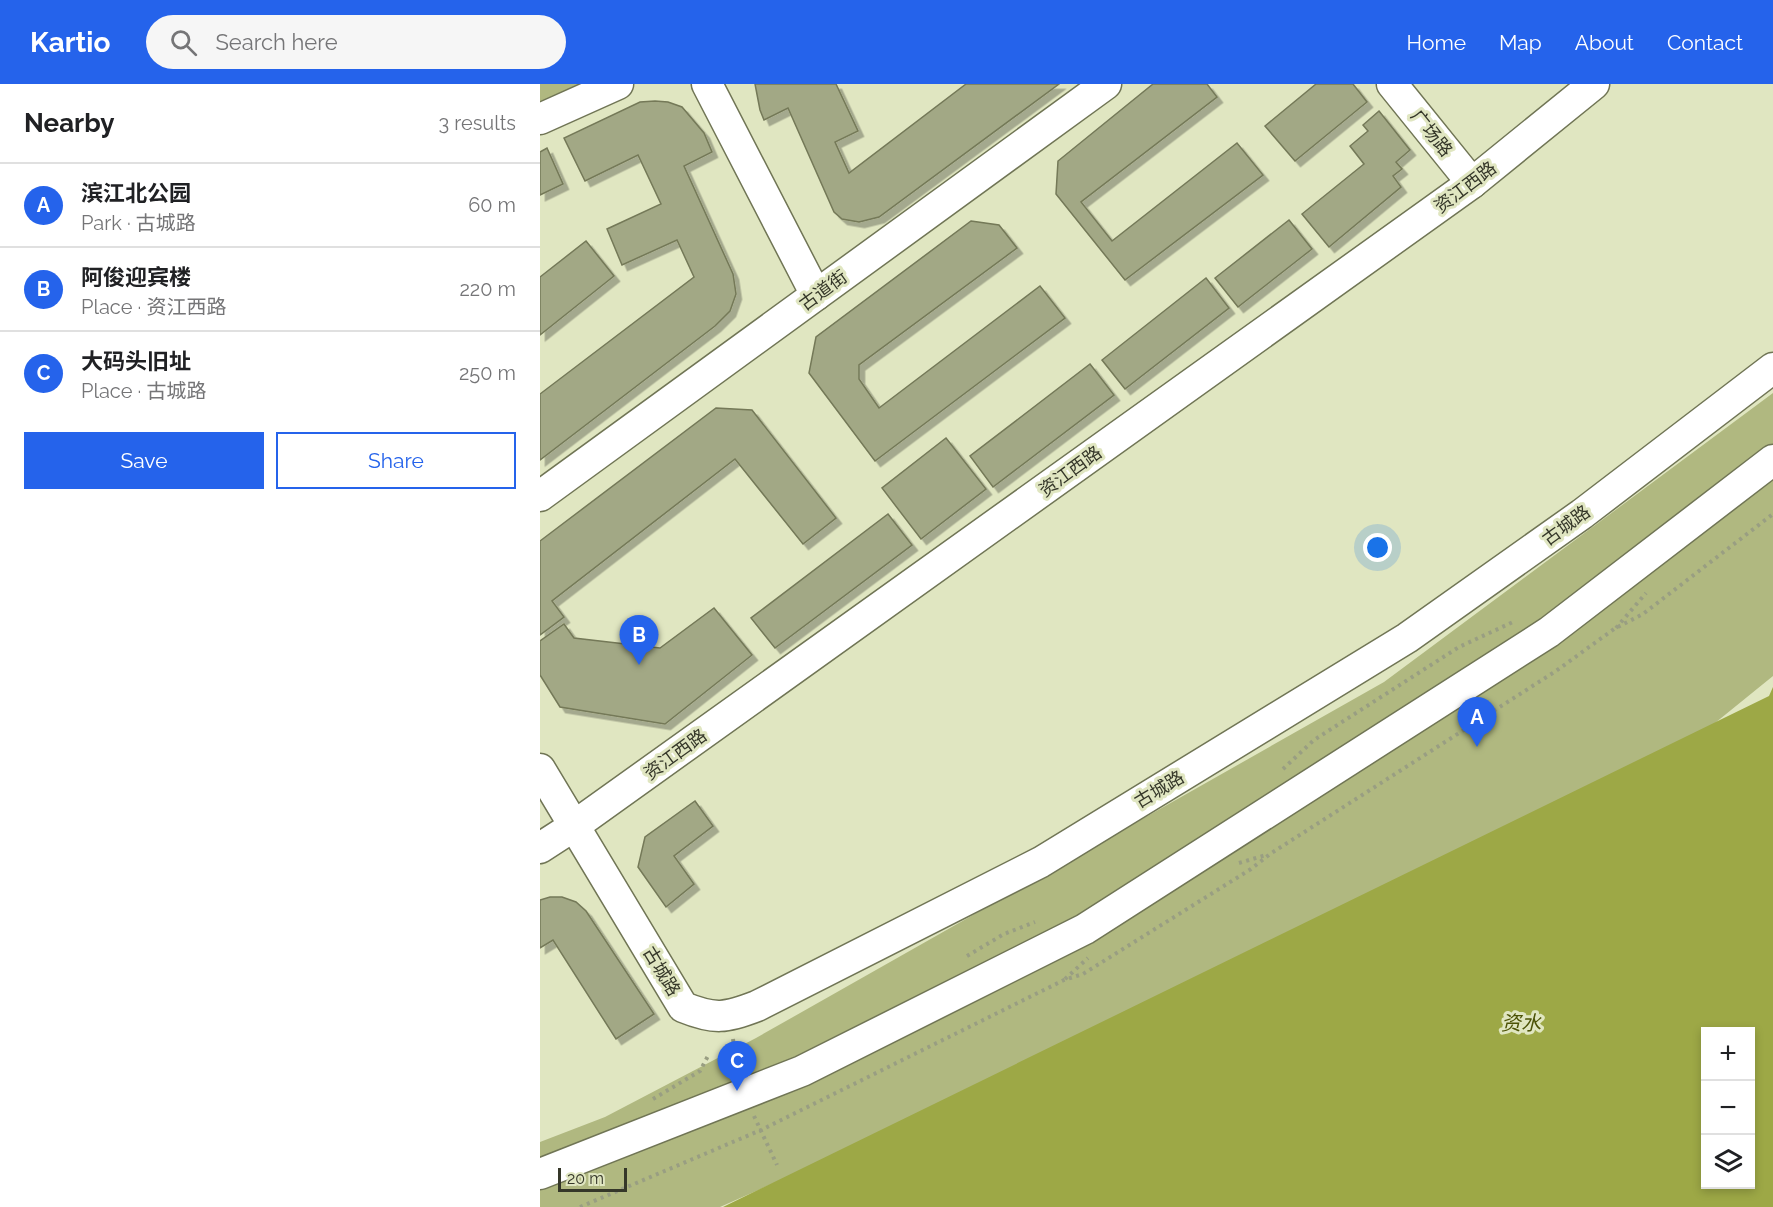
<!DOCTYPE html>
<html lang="en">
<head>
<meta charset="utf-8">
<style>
  :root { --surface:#fff; --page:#f6f6f6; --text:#202124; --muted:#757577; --line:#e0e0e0; --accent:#2563eb }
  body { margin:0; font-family:Raleway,"Noto Sans SC",sans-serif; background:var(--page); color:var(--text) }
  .controls { position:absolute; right:18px; bottom:18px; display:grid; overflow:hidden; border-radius:0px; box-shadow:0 3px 9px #0003 }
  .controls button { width:54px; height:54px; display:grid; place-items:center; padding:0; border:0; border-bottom:2px solid var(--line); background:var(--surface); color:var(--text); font:30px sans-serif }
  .scale { position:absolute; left:18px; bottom:15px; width:69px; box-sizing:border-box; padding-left:6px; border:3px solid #353729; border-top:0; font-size:16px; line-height:21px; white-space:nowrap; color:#353729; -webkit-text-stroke:4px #e0e6c1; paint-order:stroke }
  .you { position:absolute; left:838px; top:464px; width:21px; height:21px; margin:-15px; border:4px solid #fff; border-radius:50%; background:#1a73e8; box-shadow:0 0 0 9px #1a73e833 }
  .badge { display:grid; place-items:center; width:39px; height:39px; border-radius:50%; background:var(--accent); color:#fff; font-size:20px; font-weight:700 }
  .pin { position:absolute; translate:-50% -50px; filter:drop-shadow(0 2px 3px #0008) }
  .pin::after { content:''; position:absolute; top:32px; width:21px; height:18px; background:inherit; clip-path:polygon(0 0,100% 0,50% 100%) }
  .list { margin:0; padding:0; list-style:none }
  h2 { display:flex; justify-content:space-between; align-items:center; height:78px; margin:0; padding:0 24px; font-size:26px }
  h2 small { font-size:20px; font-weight:400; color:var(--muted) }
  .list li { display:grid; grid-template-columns:39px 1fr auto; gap:18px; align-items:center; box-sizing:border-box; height:84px; padding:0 24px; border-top:2px solid var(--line) }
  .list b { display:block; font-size:22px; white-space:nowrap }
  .list p { margin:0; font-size:20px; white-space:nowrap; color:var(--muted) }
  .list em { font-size:20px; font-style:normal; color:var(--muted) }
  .actions { display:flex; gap:12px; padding:18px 24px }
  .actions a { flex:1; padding:14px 0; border:2px solid var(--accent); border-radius:0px; text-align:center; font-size:21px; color:var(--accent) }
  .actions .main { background:var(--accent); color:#fff }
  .icon { flex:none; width:33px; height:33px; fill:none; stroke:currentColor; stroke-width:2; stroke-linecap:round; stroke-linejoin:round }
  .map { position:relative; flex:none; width:1233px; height:1123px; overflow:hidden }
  header { display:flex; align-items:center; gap:36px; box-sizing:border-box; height:84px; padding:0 30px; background:var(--accent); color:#fff }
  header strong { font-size:28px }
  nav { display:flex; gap:33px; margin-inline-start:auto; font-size:21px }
  .search { width:420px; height:54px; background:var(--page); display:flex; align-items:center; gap:15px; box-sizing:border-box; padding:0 21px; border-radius:33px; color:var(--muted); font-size:22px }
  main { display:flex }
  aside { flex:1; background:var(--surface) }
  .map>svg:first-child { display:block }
  .green { fill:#b0b880 }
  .water { fill:#9da846; fill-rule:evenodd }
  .building { fill:#a2a885; stroke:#747958; stroke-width:1.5; filter:url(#shadow) }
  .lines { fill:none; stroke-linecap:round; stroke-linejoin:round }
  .minor-casing { stroke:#707555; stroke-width:33 }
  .path { stroke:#999e82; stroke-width:4; stroke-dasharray:3 4.5; stroke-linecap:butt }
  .minor { stroke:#fff; stroke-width:30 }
  .labels { text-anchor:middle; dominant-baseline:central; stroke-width:6; stroke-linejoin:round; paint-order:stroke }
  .street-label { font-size:18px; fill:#353729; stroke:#e0e6c1 }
  .water-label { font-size:20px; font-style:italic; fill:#4c5306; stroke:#e0e6c1 }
</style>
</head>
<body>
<header>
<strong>Kartio</strong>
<div class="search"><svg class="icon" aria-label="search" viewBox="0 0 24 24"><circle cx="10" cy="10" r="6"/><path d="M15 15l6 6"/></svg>Search here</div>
<nav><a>Home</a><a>Map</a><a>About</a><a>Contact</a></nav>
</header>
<main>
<aside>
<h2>Nearby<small>3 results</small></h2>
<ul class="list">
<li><span class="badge">A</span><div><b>滨江北公园</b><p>Park · 古城路</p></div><em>60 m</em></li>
<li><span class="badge">B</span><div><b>阿俊迎宾楼</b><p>Place · 资江西路</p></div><em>220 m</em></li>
<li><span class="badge">C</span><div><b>大码头旧址</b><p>Place · 古城路</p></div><em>250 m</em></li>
</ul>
<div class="actions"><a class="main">Save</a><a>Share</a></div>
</aside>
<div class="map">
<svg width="1233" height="1123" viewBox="0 0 1233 1123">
  <defs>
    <filter id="shadow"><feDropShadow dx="5.5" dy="5.5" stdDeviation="0" flood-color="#0004"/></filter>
  </defs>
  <rect width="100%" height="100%" fill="#e0e6c1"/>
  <!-- green -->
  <g class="green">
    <path d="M 0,0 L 48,0 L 0,21 Z"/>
    <path d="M 1233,309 L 1233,592 L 1064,729 L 180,1123 L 0,1123 L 0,1058 L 65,1033 L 216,954 L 844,598 Z"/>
  </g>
  <!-- water -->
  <path class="water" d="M 1233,603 L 1233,1123 L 183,1123 L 1229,612 ZM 1166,948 L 1210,948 L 1210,1100 L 1166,1100 Z"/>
  <!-- building -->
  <g class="building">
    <path d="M 215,0 L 296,0 L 318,47 L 295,58 L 309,89 L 426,0 L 519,0 L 339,133 L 319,138 L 302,135 L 294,128 L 248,24 L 224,36 L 220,26 Z"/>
    <path d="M 613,0 L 667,0 L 677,13 L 541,118 L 572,157 L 697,59 L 723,91 L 585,196 L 516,110 L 518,77 Z"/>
    <path d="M 776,0 L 813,0 L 827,18 L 755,77 L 725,42 Z"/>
    <path d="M 115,17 L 128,18 L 142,23 L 164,49 L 172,68 L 144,82 L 193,190 L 196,210 L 190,227 L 175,242 L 0,376 L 0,310 L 154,193 L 137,156 L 82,181 L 67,145 L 121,120 L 98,71 L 45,97 L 24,54 L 100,18 Z"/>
    <path d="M 839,27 L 870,66 L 856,78 L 862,85 L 853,92 L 861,103 L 789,163 L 762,130 L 824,80 L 810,62 L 828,47 L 823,41 Z"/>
    <path d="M 7,64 L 23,100 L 0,111 L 0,68 Z"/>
    <path d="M 749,136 L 772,165 L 698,223 L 675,194 Z"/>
    <path d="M 431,137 L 459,141 L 477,164 L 319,281 L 319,295 L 339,324 L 500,202 L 525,234 L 335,377 L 269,289 L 276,253 Z"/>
    <path d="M 46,157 L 74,192 L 0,251 L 0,193 Z"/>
    <path d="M 666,194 L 689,224 L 585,305 L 562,276 Z"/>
    <path d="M 550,280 L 574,311 L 453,403 L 430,372 Z"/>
    <path d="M 176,324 L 212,326 L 296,434 L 263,460 L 195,375 L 12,517 L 24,533 L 0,551 L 0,457 Z"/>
    <path d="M 406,354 L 446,405 L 381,455 L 342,404 Z"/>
    <path d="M 348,430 L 372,461 L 235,564 L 211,534 Z"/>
    <path d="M 174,524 L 212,571 L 125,640 L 20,623 L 0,591 L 0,557 L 24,540 L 34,554 L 120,564 Z"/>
    <path d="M 155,717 L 173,742 L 134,772 L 154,800 L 126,823 L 98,783 L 105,753 Z"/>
    <path d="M 10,813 L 22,813 L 36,818 L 46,827 L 114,930 L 76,955 L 13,856 L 0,864 L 0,816 Z"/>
  </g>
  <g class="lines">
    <!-- minor casing -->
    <g class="minor-casing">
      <g id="minor">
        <path d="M 167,0 L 276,211"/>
        <path d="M 852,0 L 932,99"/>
        <path d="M 0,35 L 78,0"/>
        <path d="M 0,412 L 566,0"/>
        <path d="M 0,685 L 143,923 C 175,936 186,934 217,922 L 501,778 L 867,554 L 1042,430 L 1233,284"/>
        <path d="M 0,764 L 34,742 L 932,99 L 1054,0"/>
        <path d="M 0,1090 L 262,987 L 545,845 L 1009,548 L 1233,376"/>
      </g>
    </g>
    <!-- path -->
    <g class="path">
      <path d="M 1076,544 L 1106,509"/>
      <path d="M 743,685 L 774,656 L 919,563 L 973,538"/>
      <path d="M 699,779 L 726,771"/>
      <path d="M 427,872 L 464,850 L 495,838"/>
      <path d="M 525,895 L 548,874"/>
      <path d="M 193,955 L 195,969 L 190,979 L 193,987"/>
      <path d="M 113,1015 L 160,987 L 169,970"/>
      <path d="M 214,1032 L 237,1081"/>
      <path d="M 40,1123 L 221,1046 L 524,896 L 543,890 L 711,785 L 730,770 L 1016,587 L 1074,545 L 1103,530 L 1233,430"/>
    </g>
    <!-- minor -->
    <use href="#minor" class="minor"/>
  </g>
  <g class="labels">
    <!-- street labels -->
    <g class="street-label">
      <text transform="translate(892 49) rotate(51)">广场路</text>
      <text transform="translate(925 103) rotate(-37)">资江西路</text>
      <text transform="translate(283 206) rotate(-36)">古道街</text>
      <text transform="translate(530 387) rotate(-36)">资江西路</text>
      <text transform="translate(1026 441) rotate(-36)">古城路</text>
      <text transform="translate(135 670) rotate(-36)">资江西路</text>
      <text transform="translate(619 705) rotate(-31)">古城路</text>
      <text transform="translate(122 887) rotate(59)">古城路</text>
    </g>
    <!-- water labels -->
    <g class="water-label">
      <text x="981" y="939">资水</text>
    </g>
  </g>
</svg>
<div class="controls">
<button>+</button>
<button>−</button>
<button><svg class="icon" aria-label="layers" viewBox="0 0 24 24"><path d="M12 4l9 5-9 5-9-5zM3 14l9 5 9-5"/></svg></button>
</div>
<div class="scale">20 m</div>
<div class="you"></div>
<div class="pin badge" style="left:937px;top:663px">A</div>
<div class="pin badge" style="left:99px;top:581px">B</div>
<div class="pin badge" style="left:197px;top:1007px">C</div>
</div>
</main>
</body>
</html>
